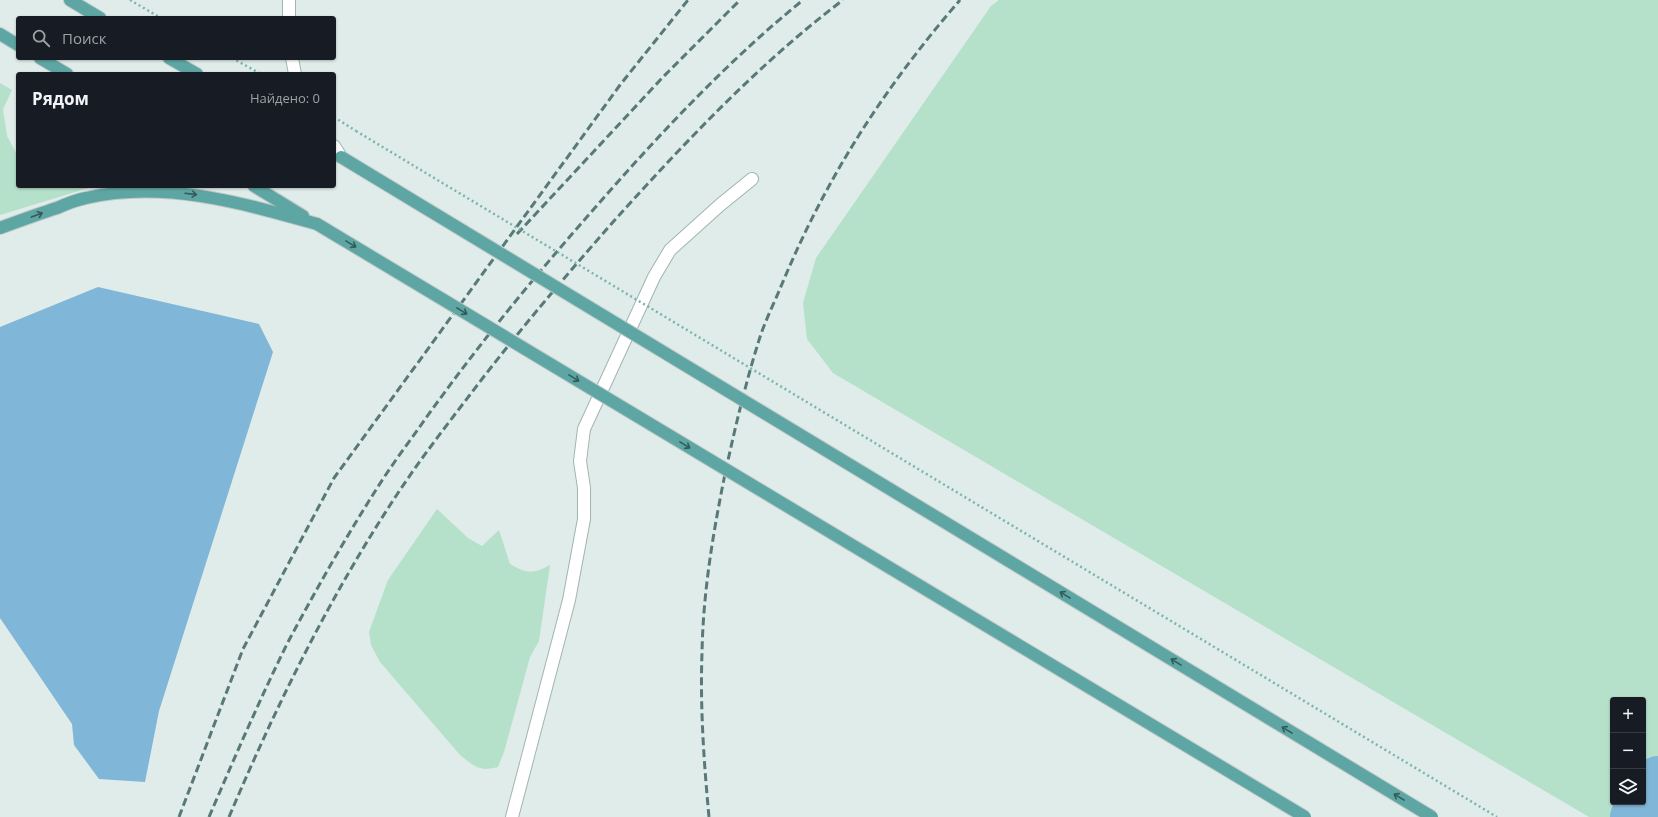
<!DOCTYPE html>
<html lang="ru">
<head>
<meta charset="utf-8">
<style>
  :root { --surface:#171b24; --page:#20242c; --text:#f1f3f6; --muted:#9ea1a6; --line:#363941 }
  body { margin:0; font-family:"Open Sans",sans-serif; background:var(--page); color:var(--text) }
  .controls { position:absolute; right:12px; bottom:12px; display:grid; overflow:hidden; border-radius:4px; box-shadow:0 1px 3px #0004 }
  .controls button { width:36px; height:36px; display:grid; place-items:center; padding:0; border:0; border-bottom:1px solid var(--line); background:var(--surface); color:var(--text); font:20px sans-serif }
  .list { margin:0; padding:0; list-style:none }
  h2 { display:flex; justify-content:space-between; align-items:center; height:52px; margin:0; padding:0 16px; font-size:17px }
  h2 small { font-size:13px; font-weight:400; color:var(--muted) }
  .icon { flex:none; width:22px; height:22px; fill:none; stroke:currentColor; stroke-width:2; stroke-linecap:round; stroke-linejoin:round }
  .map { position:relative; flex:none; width:1658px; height:817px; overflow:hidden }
  .search { position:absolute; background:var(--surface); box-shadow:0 1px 3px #0004; left:16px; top:16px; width:320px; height:44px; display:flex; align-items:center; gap:10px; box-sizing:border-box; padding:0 14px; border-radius:4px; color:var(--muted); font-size:15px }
  .panel { position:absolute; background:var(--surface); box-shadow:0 1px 3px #0004; left:16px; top:72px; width:320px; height:116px; border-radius:4px }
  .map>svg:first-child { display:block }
  .green { fill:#b5e0ca; fill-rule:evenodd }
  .water { fill:#80b6d7 }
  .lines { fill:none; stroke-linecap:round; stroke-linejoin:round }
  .river { stroke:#80b6d7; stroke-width:48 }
  .minor-casing { stroke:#a1b4b2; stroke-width:14 }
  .major-casing { stroke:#c0c9c8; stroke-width:14 }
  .path { stroke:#7cb3ae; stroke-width:2.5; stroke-dasharray:2 3; stroke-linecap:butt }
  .minor { stroke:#fff; stroke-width:12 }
  .major { stroke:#5ea6a3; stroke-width:12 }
  .rail { stroke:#587978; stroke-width:3; stroke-dasharray:8 4; stroke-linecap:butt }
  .major-bridge-casing { stroke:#c0c9c8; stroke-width:14; stroke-linecap:butt }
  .path-bridge { stroke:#7cb3ae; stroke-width:2.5; stroke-dasharray:2 3; stroke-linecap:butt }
  .major-bridge { stroke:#5ea6a3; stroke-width:12 }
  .oneway { stroke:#315c5b }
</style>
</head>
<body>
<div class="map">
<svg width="1658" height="817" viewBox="0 0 1658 817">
  <rect width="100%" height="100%" fill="#dfece9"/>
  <!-- green -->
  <g class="green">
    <path d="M 999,0 L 1658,0 L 1658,817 L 1589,817 L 833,373 L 807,339 L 803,303 L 816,258 L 991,6 ZM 1613,700 L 1643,700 L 1643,802 L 1613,802 Z"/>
    <path d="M 0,83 L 12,90 L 3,109 L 7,136 L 18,156 L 18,186 L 95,186 L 0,215 Z"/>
    <path d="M 437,509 L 468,538 L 482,546 L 499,530 L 510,564 C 527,574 533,574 550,565 L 539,641 L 530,657 L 504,752 L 498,767 C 479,772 474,766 460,755 L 380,662 L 371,645 L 369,632 L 388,580 Z"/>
  </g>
  <!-- water -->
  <path class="water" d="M 98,287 L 259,324 L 273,352 L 159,711 L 145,782 L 99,779 L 74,745 L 72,724 L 0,618 L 0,327 Z"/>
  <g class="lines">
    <!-- river -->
    <path class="river" d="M 1634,817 L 1658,780"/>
    <!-- minor casing -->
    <g class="minor-casing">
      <g id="minor">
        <path d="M 289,0 L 289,18"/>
        <path d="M 292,58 L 295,74"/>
        <path d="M 334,146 L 341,157"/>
        <path d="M 512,817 L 569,600 L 584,519 L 584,488 L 580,461 L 584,429 L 654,277 L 670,250 L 720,205 L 752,179"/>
      </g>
    </g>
    <!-- major casing -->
    <g class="major-casing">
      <g id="major">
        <path d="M 70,0 L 100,18"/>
        <path d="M 0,34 L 18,45"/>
        <path d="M 40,58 L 67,74"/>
        <path d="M 169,58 L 197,74"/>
        <path d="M 254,186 L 303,216"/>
        <path d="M 0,228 C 19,221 38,214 57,208 C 66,204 76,200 86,198 C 164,180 242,203 317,224"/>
      </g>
    </g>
    <!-- path -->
    <g class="path">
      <path d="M 130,0 L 161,18"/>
      <path d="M 232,58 L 261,74"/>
      <path d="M 334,117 L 356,131"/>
    </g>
    <!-- minor -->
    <use href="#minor" class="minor"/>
    <!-- major -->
    <use href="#major" class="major"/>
    <!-- rail -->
    <g class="rail">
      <path d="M 517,234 L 663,77 L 740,0"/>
      <path d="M 179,817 L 243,649 L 334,478 L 620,85 L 688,0"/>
      <path d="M 209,817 C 234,759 259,701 287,644 C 314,593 343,542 374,493 C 390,467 409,442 426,418 C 476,348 530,282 586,218 C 653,141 724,64 803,0"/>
      <path d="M 229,817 C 276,706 330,596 396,496 C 423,455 453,417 482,379 C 527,321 574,266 622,212 C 691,136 761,62 843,0"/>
      <path d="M 709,817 C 704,763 700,708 702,653 C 703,593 713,533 725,474 C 735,428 746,381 760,337 C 766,319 775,301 782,284 C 827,176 884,88 960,0"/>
    </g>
    <!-- major-bridge casing -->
    <g class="major-bridge-casing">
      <g id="major-bridge">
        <path d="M 341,157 L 1432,817"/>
        <path d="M 317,224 L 1305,817"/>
      </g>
    </g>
    <!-- path-bridge -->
    <path class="path-bridge" d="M 356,131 L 1497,817"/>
    <!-- major-bridge -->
    <use href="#major-bridge" class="major-bridge"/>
  </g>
  <!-- one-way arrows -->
  <defs><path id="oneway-shaft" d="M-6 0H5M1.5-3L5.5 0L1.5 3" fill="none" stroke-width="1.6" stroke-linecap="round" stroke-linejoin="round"/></defs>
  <g class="oneway">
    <use href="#oneway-shaft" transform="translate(191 194) rotate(7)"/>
    <use href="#oneway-shaft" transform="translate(37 215) rotate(-20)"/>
    <use href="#oneway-shaft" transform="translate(351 244) rotate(31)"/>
    <use href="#oneway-shaft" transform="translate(462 311) rotate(31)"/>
    <use href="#oneway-shaft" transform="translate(574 378) rotate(31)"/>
    <use href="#oneway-shaft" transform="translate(685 445) rotate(31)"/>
    <use href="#oneway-shaft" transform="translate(1065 595) rotate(-149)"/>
    <use href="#oneway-shaft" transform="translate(1176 662) rotate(-149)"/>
    <use href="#oneway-shaft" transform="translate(1287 730) rotate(-149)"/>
    <use href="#oneway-shaft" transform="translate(1399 797) rotate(-149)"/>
  </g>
</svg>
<div class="controls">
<button>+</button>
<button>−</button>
<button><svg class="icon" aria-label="layers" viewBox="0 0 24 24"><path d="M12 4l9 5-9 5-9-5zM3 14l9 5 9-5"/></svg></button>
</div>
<div class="search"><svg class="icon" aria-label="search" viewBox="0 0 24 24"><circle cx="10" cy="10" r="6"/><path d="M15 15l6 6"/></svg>Поиск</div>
<section class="panel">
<h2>Рядом<small>Найдено: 0</small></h2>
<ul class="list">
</ul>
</section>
</div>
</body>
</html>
